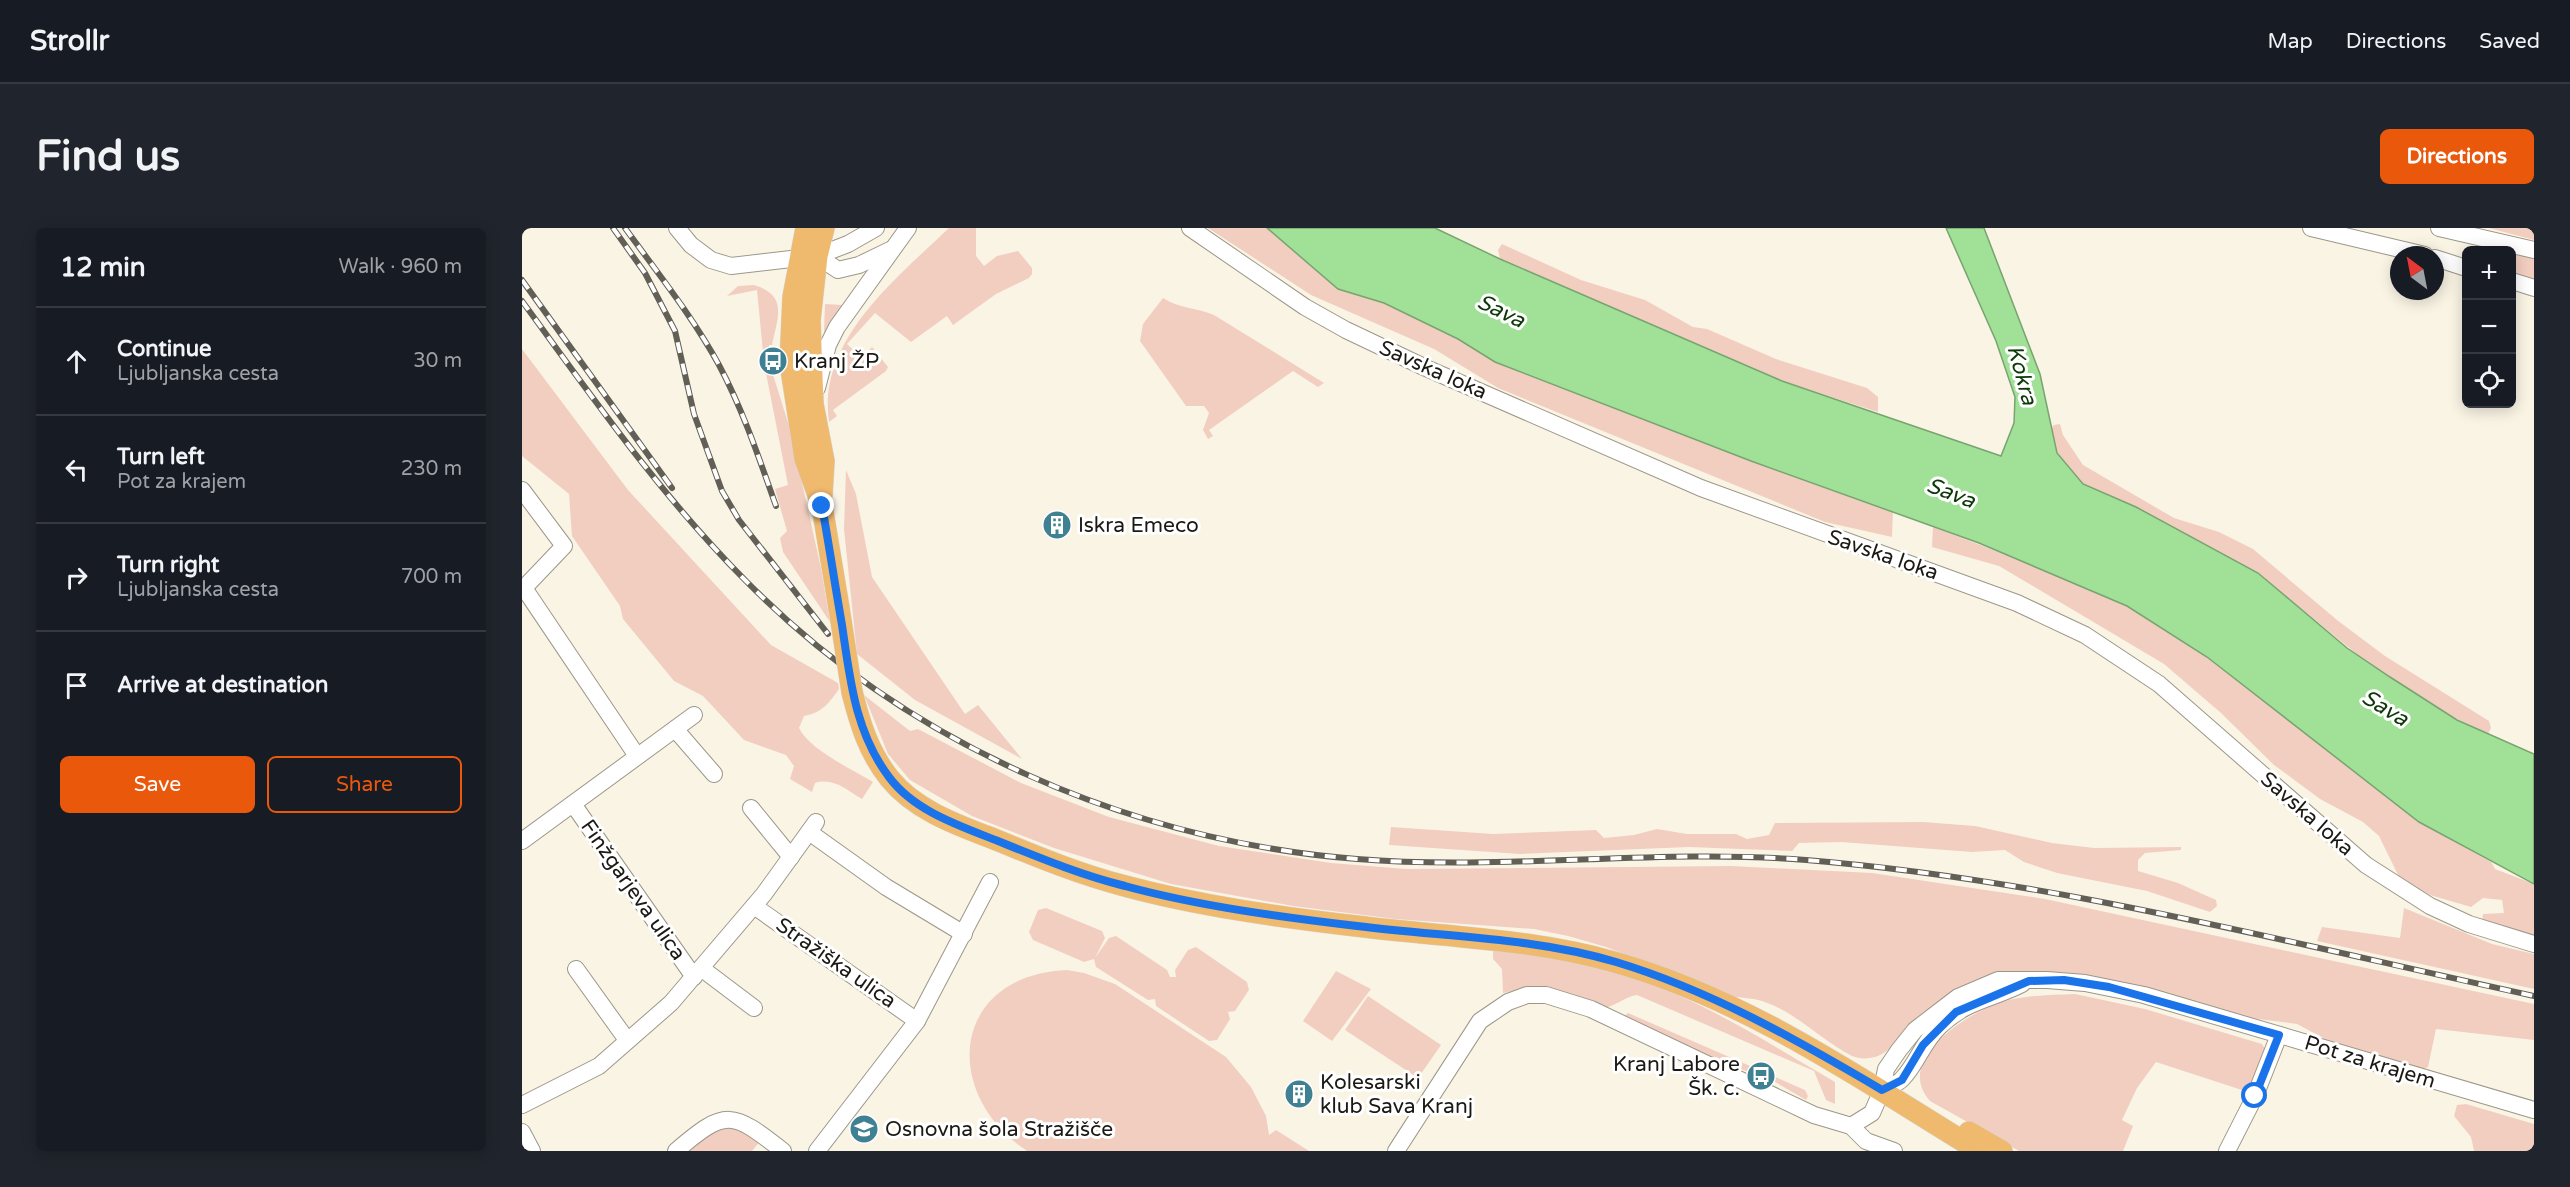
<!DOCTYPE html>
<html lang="en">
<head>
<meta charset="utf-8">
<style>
  :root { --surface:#171b24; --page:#20242c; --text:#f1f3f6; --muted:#9ea1a6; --line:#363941; --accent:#ea580c }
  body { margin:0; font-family:"Varela Round",sans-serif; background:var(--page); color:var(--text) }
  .controls { position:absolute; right:18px; top:18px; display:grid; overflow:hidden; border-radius:9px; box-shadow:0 3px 15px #0003 }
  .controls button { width:54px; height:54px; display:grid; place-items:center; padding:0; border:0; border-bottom:2px solid var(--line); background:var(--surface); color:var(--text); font:30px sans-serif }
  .compass { position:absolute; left:1868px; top:18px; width:54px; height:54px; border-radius:50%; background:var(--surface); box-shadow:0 3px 15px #0003; rotate:328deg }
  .stop { position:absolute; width:18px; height:18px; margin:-14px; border:4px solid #1a73e8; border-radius:50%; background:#fff }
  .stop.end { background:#1a73e8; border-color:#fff; box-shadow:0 2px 6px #0008 }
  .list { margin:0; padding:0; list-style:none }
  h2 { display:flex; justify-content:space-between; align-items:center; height:78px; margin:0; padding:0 24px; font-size:26px }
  h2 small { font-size:20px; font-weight:400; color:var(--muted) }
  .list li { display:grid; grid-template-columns:39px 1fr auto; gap:18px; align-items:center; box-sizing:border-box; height:108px; padding:0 24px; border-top:2px solid var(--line) }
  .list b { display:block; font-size:22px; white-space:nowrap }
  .list p { margin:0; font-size:20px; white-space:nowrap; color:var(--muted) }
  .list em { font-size:20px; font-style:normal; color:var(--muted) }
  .actions { display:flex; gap:12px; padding:18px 24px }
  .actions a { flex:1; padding:14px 0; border:2px solid var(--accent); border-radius:9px; text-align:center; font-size:21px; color:var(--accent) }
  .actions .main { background:var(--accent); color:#fff }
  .icon { flex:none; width:33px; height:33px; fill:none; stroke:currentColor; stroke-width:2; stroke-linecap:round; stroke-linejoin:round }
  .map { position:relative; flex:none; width:2012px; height:923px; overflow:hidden; border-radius:9px }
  header { display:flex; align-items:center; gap:36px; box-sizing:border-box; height:84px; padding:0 30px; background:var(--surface); border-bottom:2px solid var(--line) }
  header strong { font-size:28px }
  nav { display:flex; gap:33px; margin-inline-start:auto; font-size:21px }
  .intro { display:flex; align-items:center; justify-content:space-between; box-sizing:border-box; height:144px; padding:0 36px }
  h1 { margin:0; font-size:42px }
  .button { padding:15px 27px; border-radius:9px; background:var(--accent); color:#fff; font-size:21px; font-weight:700 }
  main { display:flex; gap:36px; padding:0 36px }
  aside { flex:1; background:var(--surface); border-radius:9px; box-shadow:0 3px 15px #0003 }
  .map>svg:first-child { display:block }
  .green { fill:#f2cec1 }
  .water { fill:#a0e097; stroke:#78a470; stroke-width:1.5 }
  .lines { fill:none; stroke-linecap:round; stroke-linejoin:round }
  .minor-casing { stroke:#9c9788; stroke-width:18 }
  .major-casing { stroke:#d6d6d5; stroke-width:22 }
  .minor { stroke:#fff; stroke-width:16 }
  .major { stroke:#efb96e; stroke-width:21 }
  .rail-casing { stroke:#625f56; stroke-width:6 }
  .rail { stroke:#fff; stroke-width:4; stroke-dasharray:11; stroke-linecap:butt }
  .major-bridge-casing { stroke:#d6d6d5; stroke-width:22; stroke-linecap:butt }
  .major-bridge { stroke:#efb96e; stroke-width:21 }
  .route { stroke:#1a73e8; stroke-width:8 }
  .labels { text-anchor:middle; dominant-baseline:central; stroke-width:6; stroke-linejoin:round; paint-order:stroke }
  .poi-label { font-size:21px; fill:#1b1914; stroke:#fff; text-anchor:start }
  .street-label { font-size:21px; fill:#1b1914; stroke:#fff }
  .water-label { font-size:22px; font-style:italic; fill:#0d3808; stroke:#fff }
</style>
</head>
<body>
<header>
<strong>Strollr</strong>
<nav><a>Map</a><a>Directions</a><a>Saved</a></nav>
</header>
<div class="intro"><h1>Find us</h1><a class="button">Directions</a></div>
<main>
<aside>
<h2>12 min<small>Walk · 960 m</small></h2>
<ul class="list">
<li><svg class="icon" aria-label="ahead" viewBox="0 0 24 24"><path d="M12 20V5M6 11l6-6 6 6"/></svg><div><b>Continue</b><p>Ljubljanska cesta</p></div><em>30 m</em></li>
<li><svg class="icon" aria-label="left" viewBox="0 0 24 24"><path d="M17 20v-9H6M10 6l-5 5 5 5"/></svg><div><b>Turn left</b><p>Pot za krajem</p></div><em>230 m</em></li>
<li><svg class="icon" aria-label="right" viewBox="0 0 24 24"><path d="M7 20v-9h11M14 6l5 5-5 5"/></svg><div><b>Turn right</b><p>Ljubljanska cesta</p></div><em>700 m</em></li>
<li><svg class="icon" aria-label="arrive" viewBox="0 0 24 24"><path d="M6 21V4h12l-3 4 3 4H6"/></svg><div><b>Arrive at destination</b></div></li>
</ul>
<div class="actions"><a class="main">Save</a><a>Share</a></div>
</aside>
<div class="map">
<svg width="2012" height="923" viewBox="0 0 2012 923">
  <rect width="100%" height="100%" fill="#faf4e5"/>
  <!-- green -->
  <g class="green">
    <path d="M 427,0 L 454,0 L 454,28 L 462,38 L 475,28 L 496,23 L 510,40 L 510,46 L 507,50 L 474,66 L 431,97 L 425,88 L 389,114 L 353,85 L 325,116 L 340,130 L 350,119 L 366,139 L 364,143 L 311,182 L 315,188 L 307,194 C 295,112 375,50 427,0 Z"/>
    <path d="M 686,0 L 745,0 L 816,61 L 862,75 L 936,111 L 973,134 L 1229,233 L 1371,282 L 1370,309 L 1303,294 L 976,160 L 912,121 L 789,67 Z"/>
    <path d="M 1967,0 L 2012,0 L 2012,12 Z"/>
    <path d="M 980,16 L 1059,52 L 1123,72 L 1171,99 L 1185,101 L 1254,131 L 1345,160 L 1356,169 L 1356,184 L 1260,153 L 978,31 L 976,22 Z"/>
    <path d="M 1990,24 L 2012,29 L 2012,57 L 1990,50 Z"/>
    <path d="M 232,57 C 266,67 256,89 250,117 L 247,117 L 249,140 L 268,201 L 299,340 L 308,394 L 261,324 L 258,310 L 265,303 L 253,261 L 266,257 L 242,135 L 235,62 L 205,68 L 216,58 Z"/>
    <path d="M 641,70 C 656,80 676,80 692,87 L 802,155 L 796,159 L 771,143 L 687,202 L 691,208 L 686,211 L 681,202 L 687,185 L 682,178 L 664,178 L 618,113 L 621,96 Z"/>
    <path d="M 303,76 L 321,77 L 307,104 L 302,104 Z"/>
    <path d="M 0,121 L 106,262 L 249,417 L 316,455 L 317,461 C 307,475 300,485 282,488 L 277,500 C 288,522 328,540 351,554 L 340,571 C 325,562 311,549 293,555 L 290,564 L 268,551 L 272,538 L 264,527 L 222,512 L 181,468 L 152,453 L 101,391 L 98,378 L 50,308 L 47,266 L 0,228 Z"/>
    <path d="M 1538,196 L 1541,207 L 1561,237 L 1652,290 L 1697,304 L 1731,321 L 1815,392 L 1863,428 L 1967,493 L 1969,500 L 1966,506 L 1919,483 L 1837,428 L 1736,345 L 1614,279 L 1561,257 L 1535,225 L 1528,202 L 1532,197 Z"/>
    <path d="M 324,242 L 334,266 L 350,349 L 443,486 L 456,477 L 500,531 L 393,472 L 335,426 L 322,301 Z"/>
    <path d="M 1411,299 L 1516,339 L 1605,378 L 1685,429 L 1897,594 L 1969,634 L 1973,641 L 2012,656 L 2012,708 L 1960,694 L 1961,686 L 1982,685 L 1980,672 L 1961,670 L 1949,679 L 1908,667 L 1878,651 L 1857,608 L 1841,594 L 1798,571 L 1752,537 L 1699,485 L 1642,436 L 1477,338 L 1410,319 Z"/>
    <path d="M 342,467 L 388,503 L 396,501 L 499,555 L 587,589 L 697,618 L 809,635 L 884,641 L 1209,638 L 1350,645 L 1523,671 L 2012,776 L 2012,812 L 1914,801 L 1906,839 L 1902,841 L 1805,812 L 1775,796 L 1728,790 L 1618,758 L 1540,744 L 1495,744 L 1394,793 C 1379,804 1372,823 1353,829 C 1346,831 1337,831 1330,828 C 1299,812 1274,784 1240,773 C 1231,770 1219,770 1209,768 L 1084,719 L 1046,708 L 1012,701 L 873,691 L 771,678 L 649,656 L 532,620 L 450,588 L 388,552 L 366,526 Z"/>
    <path d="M 1401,594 L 1453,598 L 1530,615 L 1572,620 L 1659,619 L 1659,622 L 1623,625 L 1616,632 L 1616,643 L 1656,655 L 1694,672 L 1695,678 L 1688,684 L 1625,663 L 1535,645 L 1502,634 L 1483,622 L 1450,624 L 1319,614 L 1277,615 L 1270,623 L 1167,619 L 998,626 L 867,617 L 869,599 L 971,606 L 1074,602 L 1082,610 L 1112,607 L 1135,601 L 1165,606 L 1214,606 L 1225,611 L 1247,607 L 1253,595 Z"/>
    <path d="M 524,680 L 580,703 L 583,710 L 573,730 L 587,710 L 594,708 L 645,742 L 648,749 L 654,749 L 653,742 L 666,722 L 674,719 L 725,754 L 727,762 L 713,783 L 706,784 L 708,791 L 695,812 L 687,813 L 634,778 L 633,771 L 626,772 L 574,739 L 572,731 L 562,734 L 511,712 L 507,704 L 516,682 Z"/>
    <path d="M 1882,680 L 1970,716 L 2012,726 L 2012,761 L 1795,713 L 1800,699 L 1878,710 Z"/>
    <path d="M 971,721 C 1019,728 1065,734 1110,749 C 1182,773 1248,816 1313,854 L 1313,876 L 1304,872 L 1292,843 L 1115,767 C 1102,769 1092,779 1082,780 C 1042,763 1025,756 981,765 L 980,741 L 971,731 Z"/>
    <path d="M 545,742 L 562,745 L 593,756 L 704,829 L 729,859 L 744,888 L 747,907 L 754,902 L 787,923 L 505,923 C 417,864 430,747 545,742 Z"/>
    <path d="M 814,743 L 849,761 L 810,813 L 781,793 Z"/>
    <path d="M 1553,766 L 1623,781 L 1740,816 L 1745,824 L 1726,864 L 1634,834 L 1615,860 L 1600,892 L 1611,898 L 1601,923 L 1497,923 L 1408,873 C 1371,832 1445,785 1480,774 C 1504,767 1528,767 1553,766 Z"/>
    <path d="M 846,768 L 919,817 L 896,850 L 823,802 Z"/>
    <path d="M 1106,785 L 1283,862 L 1286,868 L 1284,872 L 1236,844 L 1234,846 L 1190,832 L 1101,789 Z"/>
    <path d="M 1944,876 L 2012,896 L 2012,923 L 1952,923 L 1949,909 L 1932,888 L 1935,877 Z"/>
    <path d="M 211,895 L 240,911 L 230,923 L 162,923 L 186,902 Z"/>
  </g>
  <!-- water -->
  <path class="water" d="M 745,0 L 913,0 L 978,31 L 1260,153 L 1479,228 L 1492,195 L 1493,169 L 1474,113 L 1424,0 L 1462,0 L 1518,146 L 1535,225 L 1561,256 L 1614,279 L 1736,345 L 1825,420 L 1868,449 L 1935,492 L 2012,526 L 2012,656 L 1897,594 L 1685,429 L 1605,378 L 1457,315 L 1229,233 L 973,134 L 936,111 L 862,75 L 816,61 Z"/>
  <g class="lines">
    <!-- minor casing -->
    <g class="minor-casing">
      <g id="minor">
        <path d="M 155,0 L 169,17 L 189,32 L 209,38 L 295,28 L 326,16 L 354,0"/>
        <path d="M 668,0 L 783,79 L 824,102 L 904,140 L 1179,260 L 1495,375 L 1563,407 L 1637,456 L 1844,637 L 1908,678 L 1947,696 L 2012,716"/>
        <path d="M 1789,0 L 1903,27"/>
        <path d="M 1917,0 L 2012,22"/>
        <path d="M 295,28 L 316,42 L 337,37 L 368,22"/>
        <path d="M 1913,30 L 1944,40"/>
        <path d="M 1990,53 L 2012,60"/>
        <path d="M 295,160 L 306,117 L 315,99 L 386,0"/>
        <path d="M 0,262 L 42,318 L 0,362"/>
        <path d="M 2,360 L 115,528"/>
        <path d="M 153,501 L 192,546"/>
        <path d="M 51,576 L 172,749"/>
        <path d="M 229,580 L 269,629"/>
        <path d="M 287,604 L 364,659 L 442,706"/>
        <path d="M 0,613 L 172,487"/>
        <path d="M 232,678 L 395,793"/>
        <path d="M 179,740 L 232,780"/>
        <path d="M 54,741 L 105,812"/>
        <path d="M 1360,862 C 1366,859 1376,856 1380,851 C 1395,836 1400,815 1418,798 C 1447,771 1469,772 1500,756"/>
        <path d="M 0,877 L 77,838 L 149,775 L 242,666 L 294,594"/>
        <path d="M 1329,898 L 1344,913 L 1372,923"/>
        <path d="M 0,904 L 10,923"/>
        <path d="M 154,923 C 204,880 210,883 261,923"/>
        <path d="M 295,923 L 395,793 L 468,654"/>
        <path d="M 874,923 L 958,793 L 986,774 L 1005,767 L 1024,767 L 1069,781 L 1292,887 L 1329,898 L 1350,885 L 1360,862 L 1364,841 L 1377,822 L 1393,802 L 1436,769 L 1476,752 L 1525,752 L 1563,755 L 1622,767 L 2012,882"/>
        <path d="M 1705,923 L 1733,868 L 1757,807"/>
      </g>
    </g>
    <!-- major casing -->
    <g class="major-casing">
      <g id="major">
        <path d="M 284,0 L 271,69 L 268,135 L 283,231 L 300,278 L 317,380"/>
        <path d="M 300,267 L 302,233 L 291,176 L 288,92 L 295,28 L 302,0"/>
        <path d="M 330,464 C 338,496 347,525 368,551 C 395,584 439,598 477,613 C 518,630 560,647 603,658 C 677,678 758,689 834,698 C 920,709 1008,710 1092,734 C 1225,771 1340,852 1457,923"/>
        <path d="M 1447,904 L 1480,923"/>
      </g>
    </g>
    <!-- minor -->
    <use href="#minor" class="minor"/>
    <!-- major -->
    <use href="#major" class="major"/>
    <!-- rail casing -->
    <g class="rail-casing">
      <g id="rail">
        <path d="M 91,0 L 123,45 L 153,103 L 172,186 L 200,263 L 217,292 L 306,406"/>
        <path d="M 103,0 C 135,44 171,89 197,137 C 221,182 237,230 254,278"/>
        <path d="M 0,52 L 150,260"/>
        <path d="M 0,73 C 71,170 139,268 224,353 C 385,516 607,613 835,631 C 984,643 1135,620 1284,632 C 1531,652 1771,716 2012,768"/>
      </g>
    </g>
    <!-- rail -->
    <use href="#rail" class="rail"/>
    <!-- major-bridge casing -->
    <g class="major-bridge-casing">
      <path id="major-bridge" d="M 317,380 L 330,464"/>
    </g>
    <!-- major-bridge -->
    <use href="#major-bridge" class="major-bridge"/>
  </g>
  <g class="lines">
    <!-- route -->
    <path class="route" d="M 300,278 C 307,317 313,357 320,397 C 328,451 333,504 367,549 C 392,583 438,598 476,613 C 518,630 559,647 603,658 C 676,678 759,689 835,698 C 921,709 1010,709 1094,734 C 1190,763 1275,812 1360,862 L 1380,852 L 1401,817 L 1434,784 L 1507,753 L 1542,752 L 1587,759 L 1757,807 L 1733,868"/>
  </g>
  <!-- icons -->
  <defs>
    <g id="bus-disc" transform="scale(1.5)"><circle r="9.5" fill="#3f8193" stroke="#fff"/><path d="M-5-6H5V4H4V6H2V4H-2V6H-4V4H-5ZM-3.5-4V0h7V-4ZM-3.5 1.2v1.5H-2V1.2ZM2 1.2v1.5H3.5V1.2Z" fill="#fff"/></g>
    <g id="building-disc" transform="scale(1.5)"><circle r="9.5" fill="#3f8193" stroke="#fff"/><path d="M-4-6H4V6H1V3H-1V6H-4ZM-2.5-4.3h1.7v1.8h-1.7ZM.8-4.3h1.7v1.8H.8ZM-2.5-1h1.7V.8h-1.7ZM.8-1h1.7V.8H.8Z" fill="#fff"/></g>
    <g id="school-disc" transform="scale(1.5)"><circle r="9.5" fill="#3f8193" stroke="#fff"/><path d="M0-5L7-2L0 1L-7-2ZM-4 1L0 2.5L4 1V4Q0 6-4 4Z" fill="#fff"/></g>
  </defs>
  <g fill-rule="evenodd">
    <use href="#bus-disc" x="251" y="133"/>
    <use href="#building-disc" x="535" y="297"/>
    <use href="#bus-disc" x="1239" y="848"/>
    <use href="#building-disc" x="777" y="866"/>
    <use href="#school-disc" x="342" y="901"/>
  </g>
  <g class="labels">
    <!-- poi labels -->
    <g class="poi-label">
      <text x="272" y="133">Kranj ŽP</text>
      <text x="556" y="297">Iskra Emeco</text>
      <text x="1218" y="836" text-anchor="end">Kranj Labore<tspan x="1218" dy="24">Šk. c.</tspan></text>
      <text x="798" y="854">Kolesarski<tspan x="798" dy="24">klub Sava Kranj</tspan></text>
      <text x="363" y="901">Osnovna šola Stražišče</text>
    </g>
    <!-- street labels -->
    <g class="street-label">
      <text transform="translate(911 142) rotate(24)">Savska loka</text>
      <text transform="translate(1361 327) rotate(19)">Savska loka</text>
      <text transform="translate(1785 586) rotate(41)">Savska loka</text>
      <text transform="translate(111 662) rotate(55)">Finžgarjeva ulica</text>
      <text transform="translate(314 735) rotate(35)">Stražiška ulica</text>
      <text transform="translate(1848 834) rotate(17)">Pot za krajem</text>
    </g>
    <!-- water labels -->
    <g class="water-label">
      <text transform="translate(979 83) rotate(26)">Sava</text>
      <text transform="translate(1500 147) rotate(75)">Kokra</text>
      <text transform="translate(1429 265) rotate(21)">Sava</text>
      <text transform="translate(1863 480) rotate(31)">Sava</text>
    </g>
  </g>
</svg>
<div class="controls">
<button>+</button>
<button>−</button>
<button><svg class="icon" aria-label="locate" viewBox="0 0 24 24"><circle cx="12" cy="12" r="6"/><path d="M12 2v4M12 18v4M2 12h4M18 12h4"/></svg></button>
</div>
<svg class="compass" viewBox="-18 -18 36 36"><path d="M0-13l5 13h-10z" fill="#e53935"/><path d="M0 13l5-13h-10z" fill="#9ea1a6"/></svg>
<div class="stop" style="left:1733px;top:868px"></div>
<div class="stop end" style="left:300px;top:278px"></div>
</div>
</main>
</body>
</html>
